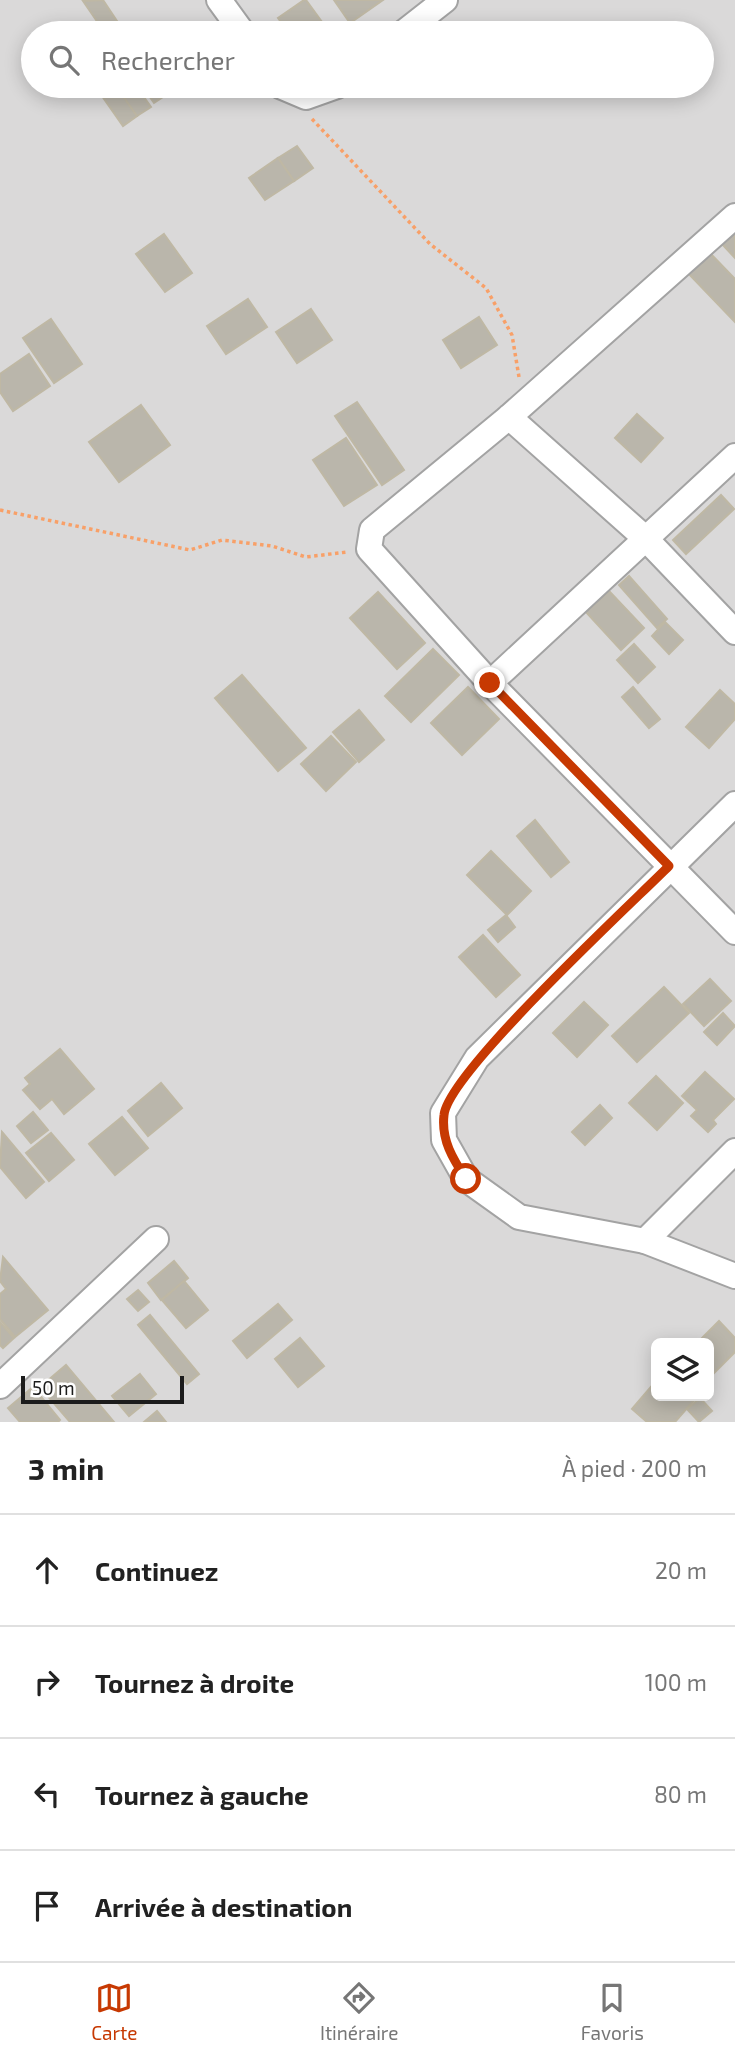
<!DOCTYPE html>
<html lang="fr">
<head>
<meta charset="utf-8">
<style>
  :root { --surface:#fff; --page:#f6f6f6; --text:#222; --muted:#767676; --line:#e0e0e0; --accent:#c73902 }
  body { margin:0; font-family:"Exo 2",sans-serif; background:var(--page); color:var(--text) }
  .controls { position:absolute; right:21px; bottom:21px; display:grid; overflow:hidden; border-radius:10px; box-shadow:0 4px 18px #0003 }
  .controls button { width:63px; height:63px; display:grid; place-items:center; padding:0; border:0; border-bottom:2px solid var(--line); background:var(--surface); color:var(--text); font:35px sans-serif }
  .scale { position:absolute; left:21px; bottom:18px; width:163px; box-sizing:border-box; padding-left:7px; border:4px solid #1c1c1c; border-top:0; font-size:19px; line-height:24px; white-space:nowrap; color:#1c1c1c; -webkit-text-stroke:5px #fff; paint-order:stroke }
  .stop { position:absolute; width:21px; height:21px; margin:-16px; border:5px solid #c73902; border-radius:50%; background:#fff }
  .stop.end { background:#c73902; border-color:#fff; box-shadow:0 2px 7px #0008 }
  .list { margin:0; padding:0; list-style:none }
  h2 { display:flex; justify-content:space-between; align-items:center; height:91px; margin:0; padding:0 28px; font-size:30px }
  h2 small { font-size:23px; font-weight:400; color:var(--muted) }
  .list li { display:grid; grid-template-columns:46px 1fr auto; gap:21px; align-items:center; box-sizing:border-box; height:112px; padding:0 28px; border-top:2px solid var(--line) }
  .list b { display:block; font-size:26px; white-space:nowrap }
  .list em { font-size:23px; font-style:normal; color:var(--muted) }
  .icon { flex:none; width:38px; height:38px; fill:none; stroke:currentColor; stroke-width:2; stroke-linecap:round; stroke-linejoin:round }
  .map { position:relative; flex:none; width:735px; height:1422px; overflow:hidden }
  .search { position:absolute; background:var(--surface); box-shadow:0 4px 18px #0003; left:21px; right:21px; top:21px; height:77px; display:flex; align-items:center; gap:18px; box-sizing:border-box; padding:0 24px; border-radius:38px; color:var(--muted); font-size:26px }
  .sheet { height:539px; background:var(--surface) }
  nav { display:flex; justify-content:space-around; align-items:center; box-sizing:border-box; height:98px; border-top:2px solid var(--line); background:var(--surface); font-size:19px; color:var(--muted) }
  nav a { display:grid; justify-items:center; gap:4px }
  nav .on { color:var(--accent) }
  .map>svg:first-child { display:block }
  .residential { fill:#dad9d9; fill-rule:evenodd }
  .building { fill:#bab6ab; stroke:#bfb8a4; stroke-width:2 }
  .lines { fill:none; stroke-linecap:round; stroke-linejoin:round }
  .street-casing { stroke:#a3a3a3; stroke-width:28 }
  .path { stroke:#f8a068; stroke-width:3.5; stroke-dasharray:3.5 3.5; stroke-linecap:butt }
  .street { stroke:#fff; stroke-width:24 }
  .route { stroke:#c73902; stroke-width:9 }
</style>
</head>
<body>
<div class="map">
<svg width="735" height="1422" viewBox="0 0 735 1422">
  <rect width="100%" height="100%" fill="#eeede2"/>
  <!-- residential -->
  <path class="residential" d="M 0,0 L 735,0 L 735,1422 L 0,1422 ZM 33,33 L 702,33 L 702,86 L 33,86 ZM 656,1343 L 709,1343 L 709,1396 L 656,1396 Z"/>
  <!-- building -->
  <g class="building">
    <path d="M 103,0 L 125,33 L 105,33 L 83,1 Z"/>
    <path d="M 304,0 L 306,0 L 330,33 L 289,33 L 278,18 Z"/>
    <path d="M 334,0 L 383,0 L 350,23 Z"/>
    <path d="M 95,86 L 116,86 L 137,116 L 123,126 Z"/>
    <path d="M 116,86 L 136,86 L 151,107 L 137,116 Z"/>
    <path d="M 142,86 L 164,86 L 169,93 L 154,103 Z"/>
    <path d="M 297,146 L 313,168 L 294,181 L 278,158 Z"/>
    <path d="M 278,158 L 294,181 L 265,200 L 249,178 Z"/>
    <path d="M 735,232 L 735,258 L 722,244 Z"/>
    <path d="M 164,234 L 192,273 L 165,292 L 136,254 Z"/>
    <path d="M 709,252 L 735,279 L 735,322 L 687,272 Z"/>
    <path d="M 248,299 L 267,327 L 226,354 L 207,326 Z"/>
    <path d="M 311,309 L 332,340 L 297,363 L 276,332 Z"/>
    <path d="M 479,317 L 497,345 L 461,368 L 443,340 Z"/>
    <path d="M 51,319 L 82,364 L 54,383 L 23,338 Z"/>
    <path d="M 29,354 L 50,386 L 13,411 L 0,392 L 0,374 Z"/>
    <path d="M 357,402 L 404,470 L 382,485 L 335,416 Z"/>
    <path d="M 141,405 L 170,445 L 119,482 L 89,442 Z"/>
    <path d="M 637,414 L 663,438 L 641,462 L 615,438 Z"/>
    <path d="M 346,438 L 377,485 L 344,506 L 313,460 Z"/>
    <path d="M 721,495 L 734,509 L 686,554 L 673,540 Z"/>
    <path d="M 629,576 L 667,619 L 657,628 L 619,585 Z"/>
    <path d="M 609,591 L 644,628 L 621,650 L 586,612 Z"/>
    <path d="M 378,592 L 425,643 L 397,669 L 350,618 Z"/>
    <path d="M 665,622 L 683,640 L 669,654 L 652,636 Z"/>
    <path d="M 634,644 L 655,667 L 638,683 L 617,660 Z"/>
    <path d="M 433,649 L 459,675 L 411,722 L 385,696 Z"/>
    <path d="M 242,675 L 306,748 L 278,771 L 215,698 Z"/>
    <path d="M 468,687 L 499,719 L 462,755 L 431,723 Z"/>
    <path d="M 633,687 L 660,719 L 649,728 L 622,697 Z"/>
    <path d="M 720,690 L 735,704 L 735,719 L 709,748 L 686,727 Z"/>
    <path d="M 359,710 L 384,740 L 359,762 L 333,732 Z"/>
    <path d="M 331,736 L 356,762 L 326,791 L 301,764 Z"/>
    <path d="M 535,820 L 569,862 L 551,877 L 517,836 Z"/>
    <path d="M 491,851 L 531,891 L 507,915 L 467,875 Z"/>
    <path d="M 506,915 L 515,927 L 498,942 L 488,930 Z"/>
    <path d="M 483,935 L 520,975 L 496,997 L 459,957 Z"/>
    <path d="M 710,979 L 731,1001 L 704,1026 L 683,1004 Z"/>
    <path d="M 664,987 L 689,1013 L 637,1062 L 612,1036 Z"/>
    <path d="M 584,1002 L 608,1025 L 577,1057 L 553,1033 Z"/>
    <path d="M 723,1013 L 735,1026 L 717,1045 L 704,1032 Z"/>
    <path d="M 60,1049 L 94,1089 L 64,1114 L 52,1099 L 40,1109 L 23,1090 L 30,1084 L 25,1078 Z"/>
    <path d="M 705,1072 L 734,1099 L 713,1120 L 716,1124 L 708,1132 L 691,1116 L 697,1110 L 682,1096 Z"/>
    <path d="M 656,1076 L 683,1103 L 657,1130 L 629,1103 Z"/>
    <path d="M 161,1083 L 182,1108 L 148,1136 L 128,1111 Z"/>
    <path d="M 600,1105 L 612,1118 L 585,1145 L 572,1132 Z"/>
    <path d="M 33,1112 L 48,1130 L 31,1143 L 17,1126 Z"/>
    <path d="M 122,1117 L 148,1148 L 115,1175 L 89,1144 Z"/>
    <path d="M 2,1132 L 44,1182 L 26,1198 L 0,1167 Z"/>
    <path d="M 51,1133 L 74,1160 L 49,1181 L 26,1153 Z"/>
    <path d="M 3,1257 L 48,1310 L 15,1337 L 0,1319 L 0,1294 L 6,1289 L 0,1281 Z"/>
    <path d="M 174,1261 L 188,1278 L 161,1300 L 148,1283 Z"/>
    <path d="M 184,1281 L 208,1310 L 186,1328 L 162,1300 Z"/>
    <path d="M 138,1290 L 149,1302 L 138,1311 L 127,1299 Z"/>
    <path d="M 278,1304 L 292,1320 L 247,1358 L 233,1341 Z"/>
    <path d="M 150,1315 L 199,1374 L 187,1384 L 138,1325 Z"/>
    <path d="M 719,1321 L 735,1338 L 735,1352 L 709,1378 L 709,1343 L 697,1343 Z"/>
    <path d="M 0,1322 L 14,1338 L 3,1348 L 0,1345 Z"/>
    <path d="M 300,1338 L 324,1366 L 298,1387 L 275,1359 Z"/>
    <path d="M 66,1365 L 114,1422 L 70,1422 L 40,1387 Z"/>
    <path d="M 140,1374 L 156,1394 L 129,1416 L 112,1396 Z"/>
    <path d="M 656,1381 L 656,1396 L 696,1398 L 675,1422 L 647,1422 L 632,1409 Z"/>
    <path d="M 33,1387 L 60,1420 L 58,1422 L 20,1422 L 8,1408 Z"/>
    <path d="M 700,1398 L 712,1411 L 699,1422 L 687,1409 Z"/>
    <path d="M 157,1411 L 166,1422 L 144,1422 Z"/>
  </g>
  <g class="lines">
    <!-- street casing -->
    <g class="street-casing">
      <g id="street">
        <path d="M 219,0 L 243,33"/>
        <path d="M 403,33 L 445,0"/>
        <path d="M 280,86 L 306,97 L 337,86"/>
        <path d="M 735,216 L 509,417 L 372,530 L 369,549 L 490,683 L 735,932"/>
        <path d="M 509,417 L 645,538 L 735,632"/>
        <path d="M 490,683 L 735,456"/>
        <path d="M 735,804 L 477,1058 L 443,1113 L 444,1140 L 466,1179 L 519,1217 L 645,1241 L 735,1276"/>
        <path d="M 645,1241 L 735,1151"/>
        <path d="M 0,1386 L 156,1239"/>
      </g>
    </g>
    <!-- path -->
    <g class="path">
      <path d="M 312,119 L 430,244 L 486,288 L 512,335 L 519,377"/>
      <path d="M 0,510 L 190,550 L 222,540 L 272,546 L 306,557 L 347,552"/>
    </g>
    <!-- street -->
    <use href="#street" class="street"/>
  </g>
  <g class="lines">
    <!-- route -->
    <path class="route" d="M 466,1179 C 453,1159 441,1140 444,1115 C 448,1073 629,906 669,866 L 490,683"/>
  </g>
</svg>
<div class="controls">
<button><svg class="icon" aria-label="layers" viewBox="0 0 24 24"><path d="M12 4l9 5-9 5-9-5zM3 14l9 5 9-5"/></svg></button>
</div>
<div class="scale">50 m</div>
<div class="stop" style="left:466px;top:1179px"></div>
<div class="stop end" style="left:490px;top:683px"></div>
<div class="search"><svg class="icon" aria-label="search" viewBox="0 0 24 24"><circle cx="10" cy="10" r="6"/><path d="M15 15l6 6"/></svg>Rechercher</div>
</div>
<section class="sheet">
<h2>3 min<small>À pied · 200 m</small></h2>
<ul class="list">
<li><svg class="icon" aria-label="ahead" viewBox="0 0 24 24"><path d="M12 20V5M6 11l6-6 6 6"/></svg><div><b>Continuez</b></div><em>20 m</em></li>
<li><svg class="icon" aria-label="right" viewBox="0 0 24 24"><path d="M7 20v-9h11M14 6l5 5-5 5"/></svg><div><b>Tournez à droite</b></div><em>100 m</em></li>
<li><svg class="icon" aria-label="left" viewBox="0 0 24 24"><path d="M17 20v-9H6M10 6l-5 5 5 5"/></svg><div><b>Tournez à gauche</b></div><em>80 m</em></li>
<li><svg class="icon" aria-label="arrive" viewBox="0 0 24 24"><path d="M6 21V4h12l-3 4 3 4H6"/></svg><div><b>Arrivée à destination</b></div></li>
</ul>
</section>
<nav>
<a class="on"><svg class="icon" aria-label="map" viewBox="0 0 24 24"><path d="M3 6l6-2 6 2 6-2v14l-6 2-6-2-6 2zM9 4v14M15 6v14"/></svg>Carte</a>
<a><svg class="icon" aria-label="directions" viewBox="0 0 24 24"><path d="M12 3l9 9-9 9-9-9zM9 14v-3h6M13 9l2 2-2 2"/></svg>Itinéraire</a>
<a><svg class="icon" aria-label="saved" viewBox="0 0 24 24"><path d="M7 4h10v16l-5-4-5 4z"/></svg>Favoris</a>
</nav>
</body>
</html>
